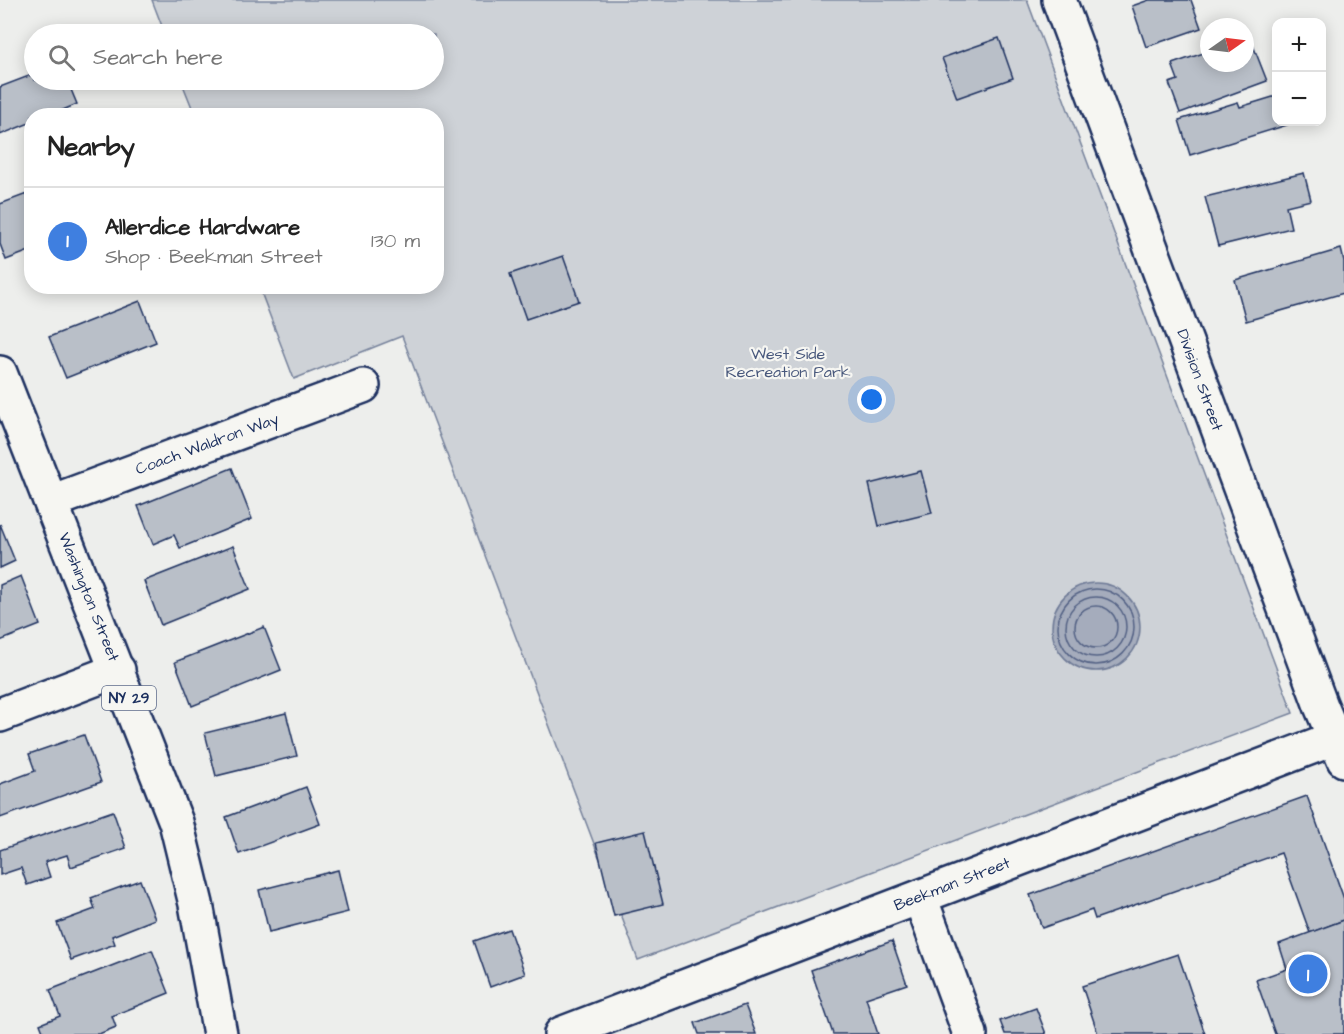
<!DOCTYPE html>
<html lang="en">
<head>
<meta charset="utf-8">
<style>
  :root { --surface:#fff; --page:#f6f6f6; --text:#222; --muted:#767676; --line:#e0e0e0; --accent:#db2777 }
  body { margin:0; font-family:"Architects Daughter",sans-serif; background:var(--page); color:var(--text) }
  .controls { position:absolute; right:18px; top:18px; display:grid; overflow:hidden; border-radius:12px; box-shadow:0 3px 15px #0003 }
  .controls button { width:54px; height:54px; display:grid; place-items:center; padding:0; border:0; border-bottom:2px solid var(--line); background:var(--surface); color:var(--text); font:30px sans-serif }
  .compass { position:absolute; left:1200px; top:18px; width:54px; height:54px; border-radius:50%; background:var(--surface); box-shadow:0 3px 15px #0003; rotate:76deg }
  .you { position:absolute; left:872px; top:400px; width:21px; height:21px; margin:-15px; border:4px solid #fff; border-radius:50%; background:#1a73e8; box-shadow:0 0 0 9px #1a73e833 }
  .badge { display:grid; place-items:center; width:39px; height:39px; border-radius:50%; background:var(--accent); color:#fff; font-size:20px; font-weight:700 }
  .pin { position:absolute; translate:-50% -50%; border:3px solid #fff; box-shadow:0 2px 6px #0006 }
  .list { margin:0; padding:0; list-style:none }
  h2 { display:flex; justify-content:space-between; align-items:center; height:78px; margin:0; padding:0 24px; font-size:26px }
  h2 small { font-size:20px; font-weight:400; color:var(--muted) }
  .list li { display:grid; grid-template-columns:39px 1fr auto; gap:18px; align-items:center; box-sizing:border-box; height:108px; padding:0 24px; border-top:2px solid var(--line) }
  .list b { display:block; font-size:22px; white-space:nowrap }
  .list p { margin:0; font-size:20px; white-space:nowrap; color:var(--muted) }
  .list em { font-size:20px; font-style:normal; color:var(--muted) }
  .icon { flex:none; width:33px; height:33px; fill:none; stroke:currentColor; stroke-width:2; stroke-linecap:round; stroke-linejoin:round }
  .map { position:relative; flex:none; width:1344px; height:1034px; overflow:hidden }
  .search { position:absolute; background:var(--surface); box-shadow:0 3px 15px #0003; left:24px; top:24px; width:420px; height:66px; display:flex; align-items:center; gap:15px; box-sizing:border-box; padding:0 21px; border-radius:33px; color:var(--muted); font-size:22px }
  .panel { position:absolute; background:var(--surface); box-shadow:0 3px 15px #0003; left:24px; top:108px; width:420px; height:186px; border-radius:24px }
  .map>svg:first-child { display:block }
  .green { fill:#ced2d7; stroke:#74809a; stroke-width:1.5 }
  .water { fill:#a5acbc; stroke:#6e7a96; stroke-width:1.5 }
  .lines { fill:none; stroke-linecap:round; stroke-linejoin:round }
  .shore { stroke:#526184; stroke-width:1.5 }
  .building { fill:#b9bfc8; stroke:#1b2f5e; stroke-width:1.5 }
  .minor-casing { stroke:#1b2f5e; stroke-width:38 }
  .tertiary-casing { stroke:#1b2f5e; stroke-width:38 }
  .trunk-casing { stroke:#1b2f5e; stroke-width:38 }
  .minor { stroke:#f6f6f2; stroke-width:33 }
  .tertiary { stroke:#f6f6f2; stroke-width:33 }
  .trunk { stroke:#f6f6f2; stroke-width:33 }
  .labels { text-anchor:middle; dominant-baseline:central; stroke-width:4.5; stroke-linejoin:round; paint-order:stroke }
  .shield { fill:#f6f6f2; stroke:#5d6b8a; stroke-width:1.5 }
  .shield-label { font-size:15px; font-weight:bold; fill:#1b2f5e }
  .park-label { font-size:16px; fill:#48587c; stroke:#f6f6f2 }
  .street-label { font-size:16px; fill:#1b2f5e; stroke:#f6f6f2 }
</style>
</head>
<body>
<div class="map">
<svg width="1344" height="1034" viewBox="0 0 1344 1034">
  <rect width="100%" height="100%" fill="#edeeec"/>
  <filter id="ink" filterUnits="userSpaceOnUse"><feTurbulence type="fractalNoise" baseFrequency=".0167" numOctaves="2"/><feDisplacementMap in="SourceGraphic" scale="12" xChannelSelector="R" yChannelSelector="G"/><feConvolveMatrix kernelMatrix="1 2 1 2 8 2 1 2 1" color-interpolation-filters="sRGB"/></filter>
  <g filter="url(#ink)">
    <!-- green -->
    <path class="green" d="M 152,0 L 1027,0 L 1293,713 L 638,960 L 402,336 L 294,379 L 259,287 L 436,286 L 436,116 L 195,115 L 181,80 L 434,80 L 434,34 L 165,34 Z"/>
    <!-- water -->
    <circle class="water" cx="1096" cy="627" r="44"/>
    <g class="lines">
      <!-- shore -->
      <g class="shore">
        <circle cx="1096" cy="627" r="38"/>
        <circle cx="1096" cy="627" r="30"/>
        <circle cx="1096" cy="627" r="21"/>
      </g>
    </g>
    <!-- building -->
    <g class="building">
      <path d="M 1149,0 L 1191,0 L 1201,28 L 1146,47 L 1132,6 Z"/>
      <path d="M 1249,35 L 1267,81 L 1180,113 L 1169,83 L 1178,80 L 1172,64 L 1209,51 L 1209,63 L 1245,63 L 1245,37 Z"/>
      <path d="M 999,38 L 1013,78 L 957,98 L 942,58 Z"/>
      <path d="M 34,74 L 34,80 L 67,80 L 77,104 L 49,116 L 32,116 L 32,122 L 0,135 L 0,87 Z"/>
      <path d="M 1276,96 L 1276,122 L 1286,122 L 1287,125 L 1190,155 L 1179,120 L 1238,102 L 1240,107 Z"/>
      <path d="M 1304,173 L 1311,200 L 1286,206 L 1291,228 L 1218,246 L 1205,197 Z"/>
      <path d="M 32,192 L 32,250 L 6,260 L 0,244 L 0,204 Z"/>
      <path d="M 1341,249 L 1344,261 L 1344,293 L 1246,321 L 1235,280 Z"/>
      <path d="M 563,256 L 579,301 L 526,319 L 510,274 Z"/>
      <path d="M 140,301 L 156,342 L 66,378 L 49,337 Z"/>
      <path d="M 232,468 L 252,519 L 180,548 L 174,535 L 153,544 L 138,506 Z"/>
      <path d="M 921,471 L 932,513 L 879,526 L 869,484 Z"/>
      <path d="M 0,524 L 15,561 L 0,568 Z"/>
      <path d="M 233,546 L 250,589 L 161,625 L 144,581 Z"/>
      <path d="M 21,576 L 40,625 L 0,641 L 0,585 Z"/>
      <path d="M 264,627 L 281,670 L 192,706 L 175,662 Z"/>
      <path d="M 286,713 L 297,756 L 216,776 L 205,733 Z"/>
      <path d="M 84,735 L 101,782 L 0,818 L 0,784 L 35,771 L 29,754 Z"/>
      <path d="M 306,787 L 320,824 L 239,854 L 226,817 Z"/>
      <path d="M 1307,796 L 1344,899 L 1344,920 L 1310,933 L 1281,853 L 1095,919 L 1092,910 L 1042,928 L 1030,895 Z"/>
      <path d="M 113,811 L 126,848 L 71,867 L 67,855 L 45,862 L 50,877 L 27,885 L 21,868 L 0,875 L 0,850 Z"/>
      <path d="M 645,831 L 663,904 L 614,916 L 596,843 Z"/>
      <path d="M 338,870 L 348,912 L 269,932 L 259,890 Z"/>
      <path d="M 140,880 L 155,919 L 112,936 L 115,944 L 71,960 L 57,923 L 95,909 L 91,898 Z"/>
      <path d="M 1344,920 L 1344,1034 L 1275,1034 L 1256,980 L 1287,969 L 1279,944 Z"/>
      <path d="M 509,929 L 525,974 L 490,987 L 474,941 Z"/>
      <path d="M 892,941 L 907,984 L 866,998 L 878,1034 L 833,1034 L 811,970 Z"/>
      <path d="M 152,950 L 169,993 L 112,1016 L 116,1027 L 99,1034 L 44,1034 L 40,1024 L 60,1016 L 50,990 Z"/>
      <path d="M 1178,954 L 1205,1034 L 1098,1034 L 1082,986 Z"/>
      <path d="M 745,1005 L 756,1034 L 699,1034 L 695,1023 Z"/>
      <path d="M 1036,1008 L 1046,1034 L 1005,1034 L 1000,1021 Z"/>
    </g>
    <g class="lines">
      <!-- minor casing -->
      <g class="minor-casing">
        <g id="minor">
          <path d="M 51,502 L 363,386"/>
          <path d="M 0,715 L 118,670"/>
          <path d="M 920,897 L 970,1034"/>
        </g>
      </g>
      <!-- tertiary casing -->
      <g class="tertiary-casing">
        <g id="tertiary">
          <path d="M 1059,0 L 1321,706 L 1344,760"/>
          <path d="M 561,1034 L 1335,738"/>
        </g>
      </g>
      <!-- trunk casing -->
      <g class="trunk-casing">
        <path id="trunk" d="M 0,373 L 176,822 L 196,904 L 220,1034"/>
      </g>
      <!-- minor -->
      <use href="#minor" class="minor"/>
      <!-- tertiary -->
      <use href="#tertiary" class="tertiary"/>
      <!-- trunk -->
      <use href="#trunk" class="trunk"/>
    </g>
  </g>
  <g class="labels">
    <!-- shield labels -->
    <rect class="shield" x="102" y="686" width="54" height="24" rx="4.5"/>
    <g class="shield-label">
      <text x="129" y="698">NY 29</text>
    </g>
    <!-- park labels -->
    <g class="park-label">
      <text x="788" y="354">West Side<tspan x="788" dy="18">Recreation Park</tspan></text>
    </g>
    <!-- street labels -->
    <g class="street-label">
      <text transform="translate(1200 380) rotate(70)">Division Street</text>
      <text transform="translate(207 444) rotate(-20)">Coach Waldron Way</text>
      <text transform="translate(89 597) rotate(68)">Washington Street</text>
      <text transform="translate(952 884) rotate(-21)">Beekman Street</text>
    </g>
  </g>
</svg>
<div class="controls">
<button>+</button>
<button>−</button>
</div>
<svg class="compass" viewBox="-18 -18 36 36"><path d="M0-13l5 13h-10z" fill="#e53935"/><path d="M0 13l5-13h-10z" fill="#767676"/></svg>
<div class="you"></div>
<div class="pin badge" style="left:1308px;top:974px;background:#3f7fe0">1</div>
<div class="search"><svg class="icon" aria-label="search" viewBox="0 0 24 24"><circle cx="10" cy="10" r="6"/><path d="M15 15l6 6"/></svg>Search here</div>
<section class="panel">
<h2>Nearby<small></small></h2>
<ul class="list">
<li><span class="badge" style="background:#3f7fe0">1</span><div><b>Allerdice Hardware</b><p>Shop · Beekman Street</p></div><em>130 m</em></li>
</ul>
</section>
</div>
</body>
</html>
